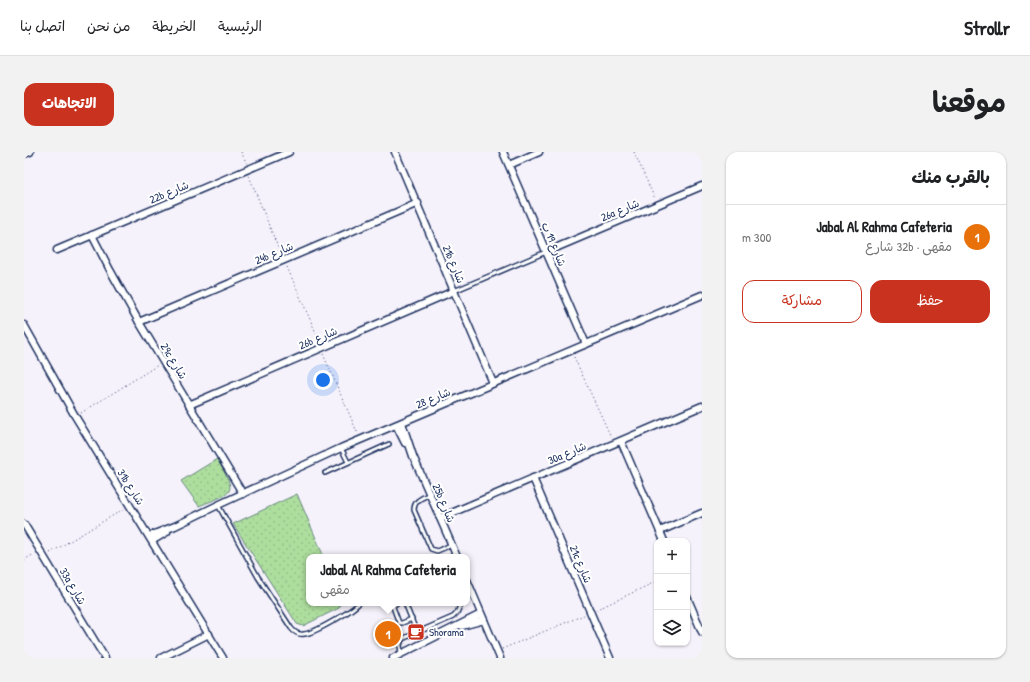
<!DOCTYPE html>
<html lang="ar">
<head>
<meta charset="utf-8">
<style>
  :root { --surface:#fff; --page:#f2f2f2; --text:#202124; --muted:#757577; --line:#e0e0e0; --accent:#c8321e }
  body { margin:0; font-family:"Patrick Hand","Playpen Sans Arabic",sans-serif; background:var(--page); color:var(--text); direction:rtl }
  .controls { position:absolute; right:12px; bottom:12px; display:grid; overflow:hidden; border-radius:8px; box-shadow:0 1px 3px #0004 }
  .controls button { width:36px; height:36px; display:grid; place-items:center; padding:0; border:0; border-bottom:1px solid var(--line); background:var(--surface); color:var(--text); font:20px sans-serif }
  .you { position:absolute; left:299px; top:228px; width:14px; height:14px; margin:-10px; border:3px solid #fff; border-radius:50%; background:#1a73e8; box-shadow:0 0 0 6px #1a73e833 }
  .badge { display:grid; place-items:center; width:26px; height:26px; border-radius:50%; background:var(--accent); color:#fff; font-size:13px; font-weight:700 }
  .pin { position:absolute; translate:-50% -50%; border:2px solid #fff; box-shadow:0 1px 4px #0006 }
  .popup { position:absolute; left:282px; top:402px; width:164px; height:52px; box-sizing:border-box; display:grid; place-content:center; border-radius:8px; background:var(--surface); filter:drop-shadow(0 1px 3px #0005); font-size:13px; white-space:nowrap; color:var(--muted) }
  .popup b { font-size:15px; color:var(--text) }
  .popup::after { content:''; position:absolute; left:50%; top:100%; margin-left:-8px; border:8px solid transparent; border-top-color:var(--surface) }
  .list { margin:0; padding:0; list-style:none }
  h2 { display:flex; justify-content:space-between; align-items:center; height:52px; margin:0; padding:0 16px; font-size:17px }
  h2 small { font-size:13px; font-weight:400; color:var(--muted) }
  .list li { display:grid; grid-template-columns:26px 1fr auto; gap:12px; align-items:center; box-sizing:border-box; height:64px; padding:0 16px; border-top:1px solid var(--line) }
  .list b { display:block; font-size:15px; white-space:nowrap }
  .list p { margin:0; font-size:13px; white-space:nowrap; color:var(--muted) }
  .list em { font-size:13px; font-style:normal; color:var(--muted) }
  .actions { display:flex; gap:8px; padding:12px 16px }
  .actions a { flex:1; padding:9px 0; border:1px solid var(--accent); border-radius:12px; text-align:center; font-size:14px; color:var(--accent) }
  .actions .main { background:var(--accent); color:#fff }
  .icon { flex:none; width:22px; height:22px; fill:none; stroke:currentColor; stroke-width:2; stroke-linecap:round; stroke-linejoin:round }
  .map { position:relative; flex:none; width:678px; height:506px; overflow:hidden; direction:ltr; border-radius:12px }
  header { display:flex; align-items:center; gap:24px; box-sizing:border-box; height:56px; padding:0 20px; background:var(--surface); border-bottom:1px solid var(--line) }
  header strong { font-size:19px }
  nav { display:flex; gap:22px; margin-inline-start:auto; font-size:14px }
  .intro { display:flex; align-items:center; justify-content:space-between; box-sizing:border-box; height:96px; padding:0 24px }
  h1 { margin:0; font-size:28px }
  .button { padding:10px 18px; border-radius:12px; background:var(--accent); color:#fff; font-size:14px; font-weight:700 }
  main { display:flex; gap:24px; padding:0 24px }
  aside { flex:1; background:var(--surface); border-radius:12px; box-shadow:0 1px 3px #0004 }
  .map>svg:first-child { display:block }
  .grass { fill:url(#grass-dots); stroke:#64867e }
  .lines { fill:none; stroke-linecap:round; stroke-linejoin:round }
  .lane-casing { stroke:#1b2f5e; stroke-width:6 }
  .street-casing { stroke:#1b2f5e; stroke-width:9 }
  .path { stroke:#1b2f5e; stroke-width:1; stroke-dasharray:1 3; stroke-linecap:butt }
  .lane { stroke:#fff; stroke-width:3 }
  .street { stroke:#fff; stroke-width:6 }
  .labels { text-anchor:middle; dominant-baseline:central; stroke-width:4; stroke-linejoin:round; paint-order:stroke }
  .street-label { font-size:11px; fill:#1b2f5e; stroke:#fff }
  .poi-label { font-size:11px; fill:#1b2f5e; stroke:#fff; text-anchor:start }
</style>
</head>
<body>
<header>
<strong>Strollr</strong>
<nav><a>الرئيسية</a><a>الخريطة</a><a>من نحن</a><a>اتصل بنا</a></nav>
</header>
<div class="intro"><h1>موقعنا</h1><a class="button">الاتجاهات</a></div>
<main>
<aside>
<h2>بالقرب منك<small></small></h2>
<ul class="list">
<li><span class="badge" style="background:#e8710a">1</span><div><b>Jabal Al Rahma Cafeteria</b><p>مقهى · 32b شارع</p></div><em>300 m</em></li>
</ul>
<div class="actions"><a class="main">حفظ</a><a>مشاركة</a></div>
</aside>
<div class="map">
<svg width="678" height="506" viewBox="0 0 678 506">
  <defs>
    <pattern id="grass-dots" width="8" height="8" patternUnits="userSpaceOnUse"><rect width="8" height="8" fill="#aede9e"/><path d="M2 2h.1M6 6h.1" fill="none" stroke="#95bf8a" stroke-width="1.8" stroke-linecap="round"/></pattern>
  </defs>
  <rect width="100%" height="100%" fill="#f6f2fb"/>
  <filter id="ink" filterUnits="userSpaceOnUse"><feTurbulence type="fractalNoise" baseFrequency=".025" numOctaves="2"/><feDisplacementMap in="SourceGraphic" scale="8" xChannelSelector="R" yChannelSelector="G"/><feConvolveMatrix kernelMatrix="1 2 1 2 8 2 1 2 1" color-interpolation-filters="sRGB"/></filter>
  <g filter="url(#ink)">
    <!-- grass -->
    <g class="grass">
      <path d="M 193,307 C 213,343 212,339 175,354 L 157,329 Z"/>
      <path d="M 273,342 L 300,405 L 285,405 L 285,451 L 317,451 L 315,456 L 279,474 L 273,472 L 209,372 Z"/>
    </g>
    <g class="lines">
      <!-- lane casing -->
      <g class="lane-casing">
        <g id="lane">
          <path d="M 430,139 L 522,100"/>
          <path d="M 317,296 L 324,310"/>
          <path d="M 301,321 L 365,292"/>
          <path d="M 406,342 C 398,346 390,348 390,358 L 407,397 L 413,399 L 427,393"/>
          <path d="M 194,353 L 234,425 L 267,476 C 270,480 275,483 280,482 C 291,481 328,459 335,451"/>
          <path d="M 373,451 L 370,453 L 369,455 L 375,471 L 378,471 L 388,467"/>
          <path d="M 381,451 L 393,481"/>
          <path d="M 377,502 L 376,493 L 378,487 L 429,465 L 433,461 L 437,451"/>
        </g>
      </g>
      <!-- street casing -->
      <g class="street-casing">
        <g id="street">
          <path d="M 371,0 L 469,231"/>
          <path d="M 479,0 L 562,192"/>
          <path d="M 0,2 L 6,0"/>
          <path d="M 485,13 L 515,0"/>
          <path d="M 68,83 L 86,118 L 115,170 L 219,342"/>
          <path d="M 33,98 L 265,0"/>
          <path d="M 522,100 L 678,34"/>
          <path d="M 115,170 L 394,51"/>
          <path d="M 0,173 L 51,264 L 199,506"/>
          <path d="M 165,253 L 430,139"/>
          <path d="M 378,271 L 389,304 L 433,405"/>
          <path d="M 372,273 L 381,291"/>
          <path d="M 597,289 L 640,389"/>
          <path d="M 509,326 L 586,506"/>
          <path d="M 416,366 L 678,254"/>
          <path d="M 0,372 L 81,506"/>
          <path d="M 636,379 L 678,361"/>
          <path d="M 125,384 L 151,374 L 194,353 L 317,296 L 678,143"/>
          <path d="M 128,389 L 143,380"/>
          <path d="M 443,428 L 476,506"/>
          <path d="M 663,445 L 678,480"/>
          <path d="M 438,474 L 460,468"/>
          <path d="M 137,506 L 185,482"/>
          <path d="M 369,506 L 457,462"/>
        </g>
      </g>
      <!-- path -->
      <g class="path">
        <path d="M 217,0 L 223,12"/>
        <path d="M 610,0 L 631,47"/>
        <path d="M 225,24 L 257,103"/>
        <path d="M 263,115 L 296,190"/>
        <path d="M 299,202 L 334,282"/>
        <path d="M 550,205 L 587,285"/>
        <path d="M 57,261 L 134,213"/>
        <path d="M 26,401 L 100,357"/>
        <path d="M 0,408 L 10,402"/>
        <path d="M 572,458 L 633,429"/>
        <path d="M 478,497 L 560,463"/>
      </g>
      <!-- lane -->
      <use href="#lane" class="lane"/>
      <!-- street -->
      <use href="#street" class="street"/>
    </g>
  </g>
  <!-- icons -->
  <defs>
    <g id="cafe-square" transform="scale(0.9)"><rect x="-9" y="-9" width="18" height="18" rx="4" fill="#c8321e" stroke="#fff"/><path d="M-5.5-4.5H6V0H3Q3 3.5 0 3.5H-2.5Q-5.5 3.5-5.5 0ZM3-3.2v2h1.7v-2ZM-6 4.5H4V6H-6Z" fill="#fff"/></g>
  </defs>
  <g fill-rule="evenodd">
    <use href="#cafe-square" x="392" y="480"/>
  </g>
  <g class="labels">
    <!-- street labels -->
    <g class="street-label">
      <text transform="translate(145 40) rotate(-23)">22b شارع</text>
      <text transform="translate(596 58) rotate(-23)">26a شارع</text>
      <text transform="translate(530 92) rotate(67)">شارع 19 ب</text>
      <text transform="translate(250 101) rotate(-23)">24b شارع</text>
      <text transform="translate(430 112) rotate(67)">21b شارع</text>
      <text transform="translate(294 186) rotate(-23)">26b شارع</text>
      <text transform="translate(150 209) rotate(59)">29c شارع</text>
      <text transform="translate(409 246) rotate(-23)">شارع 28</text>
      <text transform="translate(543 301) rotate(-23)">30a شارع</text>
      <text transform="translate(107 335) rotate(58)">31b شارع</text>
      <text transform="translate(420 351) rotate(67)">25b شارع</text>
      <text transform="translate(557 412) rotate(67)">21c شارع</text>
      <text transform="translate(49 434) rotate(59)">33a شارع</text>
    </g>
    <!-- poi labels -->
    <g class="poi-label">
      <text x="405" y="480">Shorama</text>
    </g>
  </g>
</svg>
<div class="controls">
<button>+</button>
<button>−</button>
<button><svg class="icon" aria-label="layers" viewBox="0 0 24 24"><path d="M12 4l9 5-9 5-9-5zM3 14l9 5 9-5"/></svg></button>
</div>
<div class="you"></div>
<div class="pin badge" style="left:364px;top:482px;background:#e8710a">1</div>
<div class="popup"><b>Jabal Al Rahma Cafeteria</b>مقهى</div>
</div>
</main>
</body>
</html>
